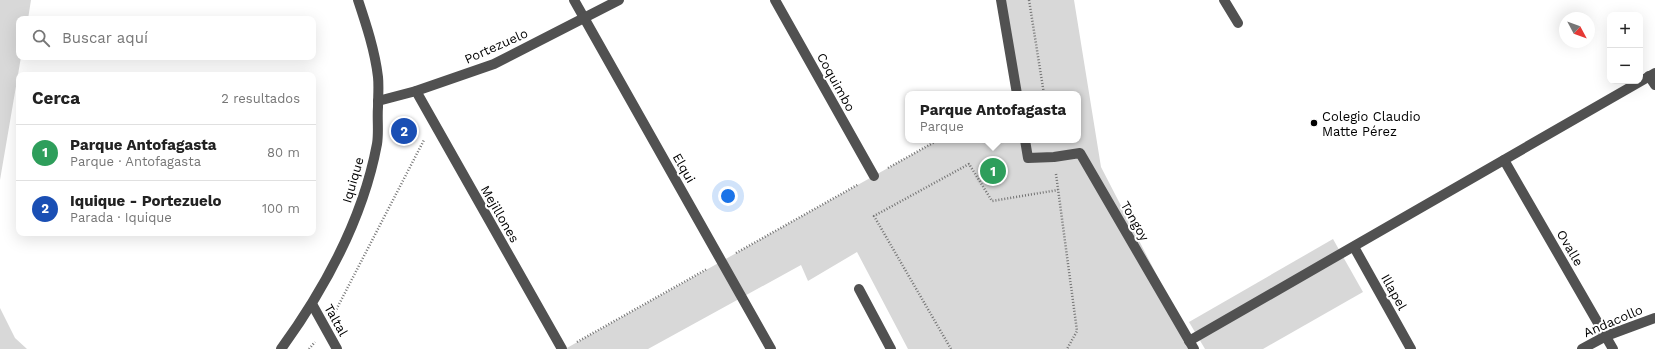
<!DOCTYPE html>
<html lang="es">
<head>
<meta charset="utf-8">
<style>
  :root { --surface:#fff; --page:#f2f2f2; --text:#222; --muted:#767676; --line:#e0e0e0; --accent:#0b8043 }
  body { margin:0; font-family:"Work Sans",sans-serif; background:var(--page); color:var(--text) }
  .controls { position:absolute; right:12px; top:12px; display:grid; overflow:hidden; border-radius:8px; box-shadow:0 4px 16px #0002 }
  .controls button { width:36px; height:36px; display:grid; place-items:center; padding:0; border:0; border-bottom:1px solid var(--line); background:var(--surface); color:var(--text); font:20px sans-serif }
  .compass { position:absolute; left:1559px; top:12px; width:36px; height:36px; border-radius:50%; background:var(--surface); box-shadow:0 4px 16px #0002; rotate:131deg }
  .you { position:absolute; left:728px; top:196px; width:14px; height:14px; margin:-10px; border:3px solid #fff; border-radius:50%; background:#1a73e8; box-shadow:0 0 0 6px #1a73e833 }
  .badge { display:grid; place-items:center; width:26px; height:26px; border-radius:50%; background:var(--accent); color:#fff; font-size:13px; font-weight:700 }
  .pin { position:absolute; translate:-50% -50%; border:2px solid #fff; box-shadow:0 1px 4px #0006 }
  .popup { position:absolute; left:905px; top:91px; width:176px; height:52px; box-sizing:border-box; display:grid; place-content:center; border-radius:8px; background:var(--surface); filter:drop-shadow(0 1px 3px #0005); font-size:13px; white-space:nowrap; color:var(--muted) }
  .popup b { font-size:15px; color:var(--text) }
  .popup::after { content:''; position:absolute; left:50%; top:100%; margin-left:-8px; border:8px solid transparent; border-top-color:var(--surface) }
  .list { margin:0; padding:0; list-style:none }
  h2 { display:flex; justify-content:space-between; align-items:center; height:52px; margin:0; padding:0 16px; font-size:17px }
  h2 small { font-size:13px; font-weight:400; color:var(--muted) }
  .list li { display:grid; grid-template-columns:26px 1fr auto; gap:12px; align-items:center; box-sizing:border-box; height:56px; padding:0 16px; border-top:1px solid var(--line) }
  .list b { display:block; font-size:15px; white-space:nowrap }
  .list p { margin:0; font-size:13px; white-space:nowrap; color:var(--muted) }
  .list em { font-size:13px; font-style:normal; color:var(--muted) }
  .icon { flex:none; width:22px; height:22px; fill:none; stroke:currentColor; stroke-width:2; stroke-linecap:round; stroke-linejoin:round }
  .map { position:relative; flex:none; width:1655px; height:349px; overflow:hidden }
  .search { position:absolute; background:var(--surface); box-shadow:0 4px 16px #0002; left:16px; top:16px; width:300px; height:44px; display:flex; align-items:center; gap:10px; box-sizing:border-box; padding:0 14px; border-radius:8px; color:var(--muted); font-size:15px }
  .panel { position:absolute; background:var(--surface); box-shadow:0 4px 16px #0002; left:16px; top:72px; width:300px; height:164px; border-radius:8px }
  .map>svg:first-child { display:block }
  .green { fill:#d8d8d8 }
  .lines { fill:none; stroke-linecap:round; stroke-linejoin:round }
  .path { stroke:#737373; stroke-width:2.5; stroke-dasharray:1 2; stroke-linecap:butt }
  .minor { stroke:#515151; stroke-width:10 }
  .poi-dot { fill:#000; stroke:#fff; stroke-width:1.5 }
  .labels { text-anchor:middle; dominant-baseline:central; stroke-width:4; stroke-linejoin:round; paint-order:stroke }
  .street-label { font-size:13px; fill:#000; stroke:#fff }
  .poi-label { font-size:13px; fill:#000; stroke:#fff; text-anchor:start }
</style>
</head>
<body>
<div class="map">
<svg width="1655" height="349" viewBox="0 0 1655 349">
  <rect width="100%" height="100%" fill="#fff"/>
  <!-- green -->
  <g class="green">
    <path d="M 0,0 L 31,0 L 28,19 L 19,19 L 19,57 L 21,57 L 0,180 Z"/>
    <path d="M 1001,0 L 1074,0 L 1101,167 L 1195,349 L 908,349 L 857,252 L 808,281 L 801,265 L 648,349 L 565,349 L 938,140 L 1078,140 L 1078,94 L 1017,94 Z"/>
    <path d="M 1333,239 L 1363,292 L 1263,349 L 1205,349 L 1189,322 Z"/>
    <path d="M 0,308 L 15,338 L 27,349 L 0,349 Z"/>
  </g>
  <g class="lines">
    <!-- path -->
    <g class="path">
      <path d="M 1029,0 L 1044,94"/>
      <path d="M 888,168 L 938,140"/>
      <path d="M 1056,174 L 1077,331 L 1067,349"/>
      <path d="M 736,253 L 859,184"/>
      <path d="M 335,312 L 424,140"/>
      <path d="M 577,342 L 707,269"/>
      <path d="M 309,349 L 315,342"/>
      <path d="M 951,349 L 874,216 L 969,164 L 992,201 L 1058,190"/>
    </g>
    <!-- minor -->
    <g class="minor">
      <path d="M 574,0 L 771,349"/>
      <path d="M 775,0 L 874,176"/>
      <path d="M 1001,0 L 1017,94"/>
      <path d="M 1224,0 L 1238,23"/>
      <path d="M 1649,76 L 1655,85"/>
      <path d="M 416,91 L 562,349"/>
      <path d="M 378,101 L 416,91 L 494,64 L 619,0"/>
      <path d="M 1025,140 L 1028,158 L 1054,157 L 1080,153 L 1194,349"/>
      <path d="M 1504,160 L 1613,349"/>
      <path d="M 1354,247 L 1411,349"/>
      <path d="M 859,289 L 891,349"/>
      <path d="M 312,304 L 337,349"/>
      <path d="M 1189,341 L 1655,73"/>
      <path d="M 281,349 C 326,287 363,219 377,144 C 379,132 377,119 378,107 C 378,97 379,87 378,77 C 375,51 366,24 358,0"/>
      <path d="M 1582,349 L 1606,336 L 1655,318"/>
    </g>
  </g>
  <!-- markers -->
  <circle class="poi-dot" cx="1314" cy="123" r="4"/>
  <g class="labels">
    <!-- street labels -->
    <g class="street-label">
      <text transform="translate(496 46) rotate(-24)">Portezuelo</text>
      <text transform="translate(836 82) rotate(61)">Coquimbo</text>
      <text transform="translate(684 168) rotate(60)">Elqui</text>
      <text transform="translate(353 180) rotate(-74)">Iquique</text>
      <text transform="translate(500 214) rotate(60)">Mejillones</text>
      <text transform="translate(1135 221) rotate(60)">Tongoy</text>
      <text transform="translate(1570 248) rotate(60)">Ovalle</text>
      <text transform="translate(1394 292) rotate(61)">Illapel</text>
      <text transform="translate(336 320) rotate(61)">Taltal</text>
      <text transform="translate(1613 321) rotate(-23)">Andacollo</text>
    </g>
    <!-- poi labels -->
    <g class="poi-label">
      <text x="1322" y="116">Colegio Claudio<tspan x="1322" dy="15">Matte Pérez</tspan></text>
    </g>
  </g>
</svg>
<div class="controls">
<button>+</button>
<button>−</button>
</div>
<svg class="compass" viewBox="-18 -18 36 36"><path d="M0-13l5 13h-10z" fill="#e53935"/><path d="M0 13l5-13h-10z" fill="#767676"/></svg>
<div class="you"></div>
<div class="pin badge" style="left:993px;top:171px;background:#2e9e5b">1</div>
<div class="popup"><b>Parque Antofagasta</b>Parque</div>
<div class="pin badge" style="left:404px;top:131px;background:#1a4fb4">2</div>
<div class="search"><svg class="icon" aria-label="search" viewBox="0 0 24 24"><circle cx="10" cy="10" r="6"/><path d="M15 15l6 6"/></svg>Buscar aquí</div>
<section class="panel">
<h2>Cerca<small>2 resultados</small></h2>
<ul class="list">
<li><span class="badge" style="background:#2e9e5b">1</span><div><b>Parque Antofagasta</b><p>Parque · Antofagasta</p></div><em>80 m</em></li>
<li><span class="badge" style="background:#1a4fb4">2</span><div><b>Iquique - Portezuelo</b><p>Parada · Iquique</p></div><em>100 m</em></li>
</ul>
</section>
</div>
</body>
</html>
